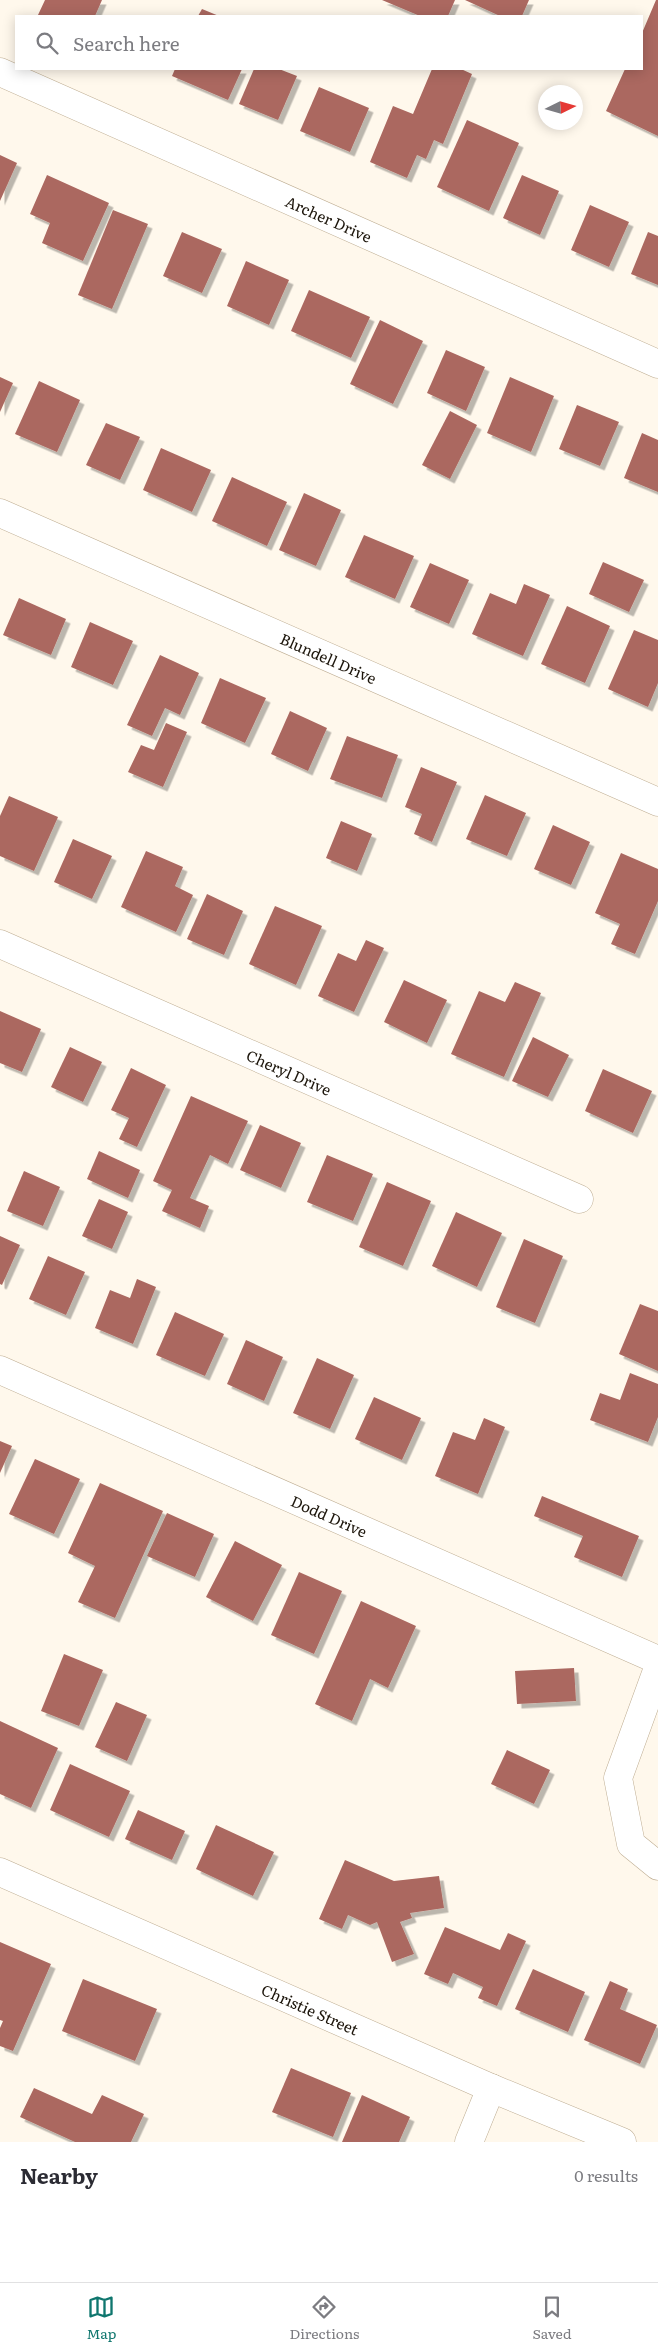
<!DOCTYPE html>
<html lang="en">
<head>
<meta charset="utf-8">
<style>
  :root { --surface:#fff; --page:#f2f2f3; --text:#2b2b33; --muted:#7c7c81; --line:#e1e1e2; --accent:#0f766e }
  body { margin:0; font-family:Literata,serif; background:var(--page); color:var(--text) }
  .compass { position:absolute; left:538px; top:85px; width:45px; height:45px; border-radius:50%; background:var(--surface); box-shadow:0 2px 12px #0003; rotate:85deg }
  .list { margin:0; padding:0; list-style:none }
  h2 { display:flex; justify-content:space-between; align-items:center; height:65px; margin:0; padding:0 20px; font-size:21px }
  h2 small { font-size:16px; font-weight:400; color:var(--muted) }
  .icon { flex:none; width:28px; height:28px; fill:none; stroke:currentColor; stroke-width:2; stroke-linecap:round; stroke-linejoin:round }
  .map { position:relative; flex:none; width:658px; height:2142px; overflow:hidden }
  .search { position:absolute; background:var(--surface); box-shadow:0 2px 12px #0003; left:15px; right:15px; top:15px; height:55px; display:flex; align-items:center; gap:12px; box-sizing:border-box; padding:0 18px; border-radius:0px; color:var(--muted); font-size:19px }
  .sheet { height:140px; background:var(--surface) }
  nav { display:flex; justify-content:space-around; align-items:center; box-sizing:border-box; height:70px; border-top:1px solid var(--line); background:var(--surface); font-size:14px; color:var(--muted) }
  nav a { display:grid; justify-items:center; gap:2px }
  nav .on { color:var(--accent) }
  .map>svg:first-child { display:block }
  .building { fill:#ab6860; filter:url(#shadow) }
  .lines { fill:none; stroke-linecap:round; stroke-linejoin:round }
  .minor-casing { stroke:#bead92; stroke-width:29 }
  .minor { stroke:#fff; stroke-width:28 }
  .labels { text-anchor:middle; dominant-baseline:central; stroke-width:5; stroke-linejoin:round; paint-order:stroke }
  .street-label { font-size:15px; fill:#1c150b; stroke:#fff8ec }
</style>
</head>
<body>
<div class="map">
<svg width="658" height="2142" viewBox="0 0 658 2142">
  <defs>
    <filter id="shadow"><feDropShadow dx="4.5" dy="4.5" stdDeviation="0" flood-color="#0004"/></filter>
  </defs>
  <rect width="100%" height="100%" fill="#fff8ec"/>
  <!-- building -->
  <g class="building">
    <path d="M 45,0 L 102,0 L 95,16 L 41,16 L 38,15 Z"/>
    <path d="M 382,0 L 455,0 L 448,16 L 420,16 Z"/>
    <path d="M 465,0 L 529,0 L 522,16 L 500,16 Z"/>
    <path d="M 656,0 L 658,0 L 658,136 L 606,111 L 625,69 L 642,69 L 642,33 Z"/>
    <path d="M 202,9 L 219,16 L 198,16 Z"/>
    <path d="M 175,69 L 242,69 L 228,100 L 172,76 Z"/>
    <path d="M 254,69 L 279,69 L 297,76 L 278,120 L 239,104 Z"/>
    <path d="M 432,69 L 461,69 L 472,74 L 443,144 L 434,140 L 426,159 L 417,155 L 407,178 L 370,162 L 393,106 L 413,114 Z"/>
    <path d="M 319,87 L 369,108 L 350,152 L 300,131 Z"/>
    <path d="M 467,120 L 519,143 L 489,211 L 437,187 Z"/>
    <path d="M 0,155 L 17,163 L 0,201 Z"/>
    <path d="M 47,175 L 109,203 L 83,261 L 42,243 L 50,223 L 30,214 Z"/>
    <path d="M 522,175 L 559,191 L 540,235 L 503,218 Z"/>
    <path d="M 590,205 L 629,222 L 609,267 L 571,250 Z"/>
    <path d="M 113,210 L 148,224 L 112,309 L 78,295 Z"/>
    <path d="M 182,232 L 222,249 L 202,293 L 163,276 Z"/>
    <path d="M 648,232 L 658,236 L 658,285 L 631,274 Z"/>
    <path d="M 246,261 L 289,280 L 269,325 L 227,306 Z"/>
    <path d="M 309,290 L 370,317 L 351,358 L 291,331 Z"/>
    <path d="M 380,320 L 423,341 L 393,404 L 350,384 Z"/>
    <path d="M 446,350 L 485,367 L 466,411 L 427,393 Z"/>
    <path d="M 0,377 L 13,383 L 0,412 Z"/>
    <path d="M 510,377 L 554,396 L 531,452 L 487,433 Z"/>
    <path d="M 39,381 L 80,400 L 57,452 L 15,434 Z"/>
    <path d="M 577,405 L 619,422 L 600,466 L 559,449 Z"/>
    <path d="M 450,411 L 477,425 L 450,479 L 422,465 Z"/>
    <path d="M 106,423 L 140,437 L 120,480 L 86,465 Z"/>
    <path d="M 642,433 L 658,440 L 658,492 L 624,478 Z"/>
    <path d="M 161,448 L 211,470 L 192,512 L 143,490 Z"/>
    <path d="M 232,477 L 287,502 L 267,546 L 212,521 Z"/>
    <path d="M 304,493 L 341,510 L 316,566 L 279,550 Z"/>
    <path d="M 364,535 L 414,556 L 395,599 L 345,577 Z"/>
    <path d="M 603,562 L 644,580 L 629,612 L 589,594 Z"/>
    <path d="M 430,563 L 469,580 L 449,624 L 410,607 Z"/>
    <path d="M 524,584 L 550,595 L 523,656 L 472,634 L 490,593 L 516,604 Z"/>
    <path d="M 19,598 L 66,619 L 51,655 L 3,635 Z"/>
    <path d="M 567,606 L 610,626 L 585,683 L 541,664 Z"/>
    <path d="M 90,622 L 133,641 L 113,685 L 71,667 Z"/>
    <path d="M 634,630 L 658,640 L 658,683 L 648,707 L 608,689 Z"/>
    <path d="M 160,655 L 199,673 L 180,715 L 165,708 L 152,736 L 127,725 Z"/>
    <path d="M 220,678 L 266,698 L 245,743 L 201,723 Z"/>
    <path d="M 290,711 L 327,728 L 308,771 L 271,754 Z"/>
    <path d="M 166,723 L 187,732 L 163,787 L 128,772 L 141,745 L 154,750 Z"/>
    <path d="M 347,736 L 398,755 L 382,798 L 330,779 Z"/>
    <path d="M 421,767 L 457,782 L 432,842 L 414,834 L 422,814 L 405,807 Z"/>
    <path d="M 485,795 L 526,813 L 507,856 L 466,839 Z"/>
    <path d="M 9,796 L 58,817 L 34,871 L 0,856 L 0,816 Z"/>
    <path d="M 341,821 L 372,834 L 357,871 L 326,858 Z"/>
    <path d="M 553,825 L 590,842 L 571,885 L 534,869 Z"/>
    <path d="M 73,839 L 112,856 L 92,899 L 54,882 Z"/>
    <path d="M 146,851 L 183,867 L 175,886 L 193,895 L 176,932 L 121,907 Z"/>
    <path d="M 621,853 L 658,869 L 658,901 L 635,954 L 611,944 L 620,924 L 595,913 Z"/>
    <path d="M 207,894 L 243,911 L 224,955 L 187,939 Z"/>
    <path d="M 275,906 L 322,926 L 296,985 L 249,964 Z"/>
    <path d="M 366,940 L 384,948 L 354,1012 L 318,996 L 338,953 L 356,961 Z"/>
    <path d="M 404,980 L 447,1000 L 427,1043 L 384,1022 Z"/>
    <path d="M 515,982 L 541,993 L 504,1077 L 451,1054 L 479,991 L 505,1002 Z"/>
    <path d="M 0,1011 L 41,1029 L 22,1072 L 0,1063 Z"/>
    <path d="M 533,1037 L 569,1055 L 548,1097 L 512,1081 Z"/>
    <path d="M 70,1047 L 102,1062 L 83,1102 L 51,1087 Z"/>
    <path d="M 131,1068 L 166,1085 L 137,1147 L 119,1139 L 129,1118 L 111,1110 Z"/>
    <path d="M 603,1069 L 652,1091 L 633,1133 L 585,1111 Z"/>
    <path d="M 191,1096 L 248,1121 L 228,1164 L 210,1155 L 190,1198 L 209,1206 L 200,1228 L 162,1211 L 172,1190 L 153,1181 Z"/>
    <path d="M 260,1125 L 301,1143 L 281,1188 L 240,1170 Z"/>
    <path d="M 99,1151 L 140,1170 L 128,1198 L 87,1179 Z"/>
    <path d="M 327,1155 L 373,1174 L 353,1221 L 307,1202 Z"/>
    <path d="M 24,1171 L 60,1187 L 43,1226 L 7,1211 Z"/>
    <path d="M 387,1182 L 431,1201 L 403,1266 L 359,1247 Z"/>
    <path d="M 99,1199 L 128,1212 L 112,1249 L 82,1236 Z"/>
    <path d="M 456,1212 L 502,1233 L 477,1287 L 432,1266 Z"/>
    <path d="M 0,1236 L 20,1245 L 2,1285 L 0,1284 Z"/>
    <path d="M 524,1239 L 563,1256 L 535,1323 L 496,1307 Z"/>
    <path d="M 48,1256 L 85,1272 L 66,1315 L 29,1299 Z"/>
    <path d="M 137,1279 L 156,1287 L 133,1344 L 95,1328 L 110,1290 L 130,1298 Z"/>
    <path d="M 640,1304 L 658,1311 L 658,1371 L 619,1354 Z"/>
    <path d="M 175,1312 L 224,1334 L 205,1376 L 156,1355 Z"/>
    <path d="M 246,1340 L 283,1357 L 264,1401 L 227,1384 Z"/>
    <path d="M 317,1358 L 354,1375 L 330,1429 L 293,1413 Z"/>
    <path d="M 630,1373 L 658,1384 L 658,1417 L 648,1442 L 590,1420 L 600,1393 L 620,1400 Z"/>
    <path d="M 374,1397 L 421,1418 L 402,1460 L 355,1439 Z"/>
    <path d="M 484,1418 L 505,1427 L 478,1494 L 435,1476 L 453,1432 L 475,1440 Z"/>
    <path d="M 0,1441 L 12,1446 L 0,1473 Z"/>
    <path d="M 35,1459 L 80,1479 L 54,1534 L 9,1514 Z"/>
    <path d="M 100,1483 L 163,1511 L 115,1618 L 78,1602 L 95,1566 L 68,1553 Z"/>
    <path d="M 542,1496 L 639,1536 L 622,1577 L 574,1557 L 583,1536 L 534,1516 Z"/>
    <path d="M 167,1513 L 214,1534 L 195,1577 L 147,1556 Z"/>
    <path d="M 235,1541 L 282,1565 L 253,1621 L 206,1597 Z"/>
    <path d="M 299,1572 L 342,1591 L 314,1654 L 271,1635 Z"/>
    <path d="M 361,1601 L 416,1626 L 388,1688 L 370,1679 L 352,1721 L 315,1704 Z"/>
    <path d="M 64,1654 L 103,1670 L 79,1726 L 41,1711 Z"/>
    <path d="M 574,1668 L 576,1701 L 517,1704 L 515,1671 Z"/>
    <path d="M 116,1702 L 147,1715 L 127,1761 L 95,1747 Z"/>
    <path d="M 0,1721 L 58,1748 L 31,1808 L 0,1794 Z"/>
    <path d="M 507,1750 L 550,1770 L 534,1804 L 491,1784 Z"/>
    <path d="M 70,1764 L 130,1791 L 109,1837 L 50,1810 Z"/>
    <path d="M 138,1810 L 185,1831 L 172,1860 L 125,1839 Z"/>
    <path d="M 216,1825 L 274,1852 L 253,1896 L 196,1869 Z"/>
    <path d="M 345,1860 L 394,1881 L 439,1876 L 444,1908 L 410,1913 L 412,1918 L 400,1922 L 414,1954 L 392,1962 L 377,1922 L 370,1925 L 348,1915 L 342,1929 L 319,1919 Z"/>
    <path d="M 445,1927 L 500,1950 L 508,1933 L 526,1941 L 497,2006 L 478,1998 L 483,1987 L 453,1973 L 448,1984 L 424,1974 Z"/>
    <path d="M 0,1942 L 51,1964 L 13,2051 L 0,2046 L 0,2028 L 3,2021 L 0,2020 Z"/>
    <path d="M 533,1969 L 585,1992 L 568,2032 L 515,2009 Z"/>
    <path d="M 83,1979 L 157,2009 L 135,2061 L 62,2031 Z"/>
    <path d="M 610,1981 L 628,1989 L 620,2009 L 657,2025 L 640,2064 L 584,2040 Z"/>
    <path d="M 291,2068 L 351,2093 L 333,2137 L 272,2112 Z"/>
    <path d="M 34,2088 L 92,2114 L 102,2095 L 144,2114 L 131,2142 L 75,2142 L 20,2117 Z"/>
    <path d="M 362,2095 L 410,2117 L 399,2142 L 342,2142 Z"/>
  </g>
  <g class="lines">
    <!-- minor casing -->
    <g class="minor-casing">
      <g id="minor">
        <path id="s1" d="M 0,72 L 658,364"/>
        <path id="s2" d="M 0,513 L 658,802"/>
        <path id="s3" d="M 0,944 L 579,1199"/>
        <path id="s4" d="M 0,1370 L 658,1660"/>
        <path d="M 658,1668 L 618,1778 L 631,1844 L 658,1866"/>
        <path id="s5" d="M 0,1872 L 491,2088 L 622,2142"/>
        <path d="M 469,2142 L 491,2088"/>
      </g>
    </g>
    <!-- minor -->
    <use href="#minor" class="minor"/>
  </g>
  <g class="labels">
    <!-- street labels -->
    <g class="street-label">
      <text stroke="none"><textPath href="#s1" startOffset="360">Archer Drive</textPath></text>
      <text stroke="none"><textPath href="#s2" startOffset="359">Blundell Drive</textPath></text>
      <text stroke="none"><textPath href="#s3" startOffset="316">Cheryl Drive</textPath></text>
      <text stroke="none"><textPath href="#s4" startOffset="360">Dodd Drive</textPath></text>
      <text stroke="none"><textPath href="#s5" startOffset="339">Christie Street</textPath></text>
    </g>
  </g>
</svg>
<svg class="compass" viewBox="-18 -18 36 36"><path d="M0-13l5 13h-10z" fill="#e53935"/><path d="M0 13l5-13h-10z" fill="#7c7c81"/></svg>
<div class="search"><svg class="icon" aria-label="search" viewBox="0 0 24 24"><circle cx="10" cy="10" r="6"/><path d="M15 15l6 6"/></svg>Search here</div>
</div>
<section class="sheet">
<h2>Nearby<small>0 results</small></h2>
<ul class="list">
</ul>
</section>
<nav>
<a class="on"><svg class="icon" aria-label="map" viewBox="0 0 24 24"><path d="M3 6l6-2 6 2 6-2v14l-6 2-6-2-6 2zM9 4v14M15 6v14"/></svg>Map</a>
<a><svg class="icon" aria-label="directions" viewBox="0 0 24 24"><path d="M12 3l9 9-9 9-9-9zM9 14v-3h6M13 9l2 2-2 2"/></svg>Directions</a>
<a><svg class="icon" aria-label="saved" viewBox="0 0 24 24"><path d="M7 4h10v16l-5-4-5 4z"/></svg>Saved</a>
</nav>
</body>
</html>
